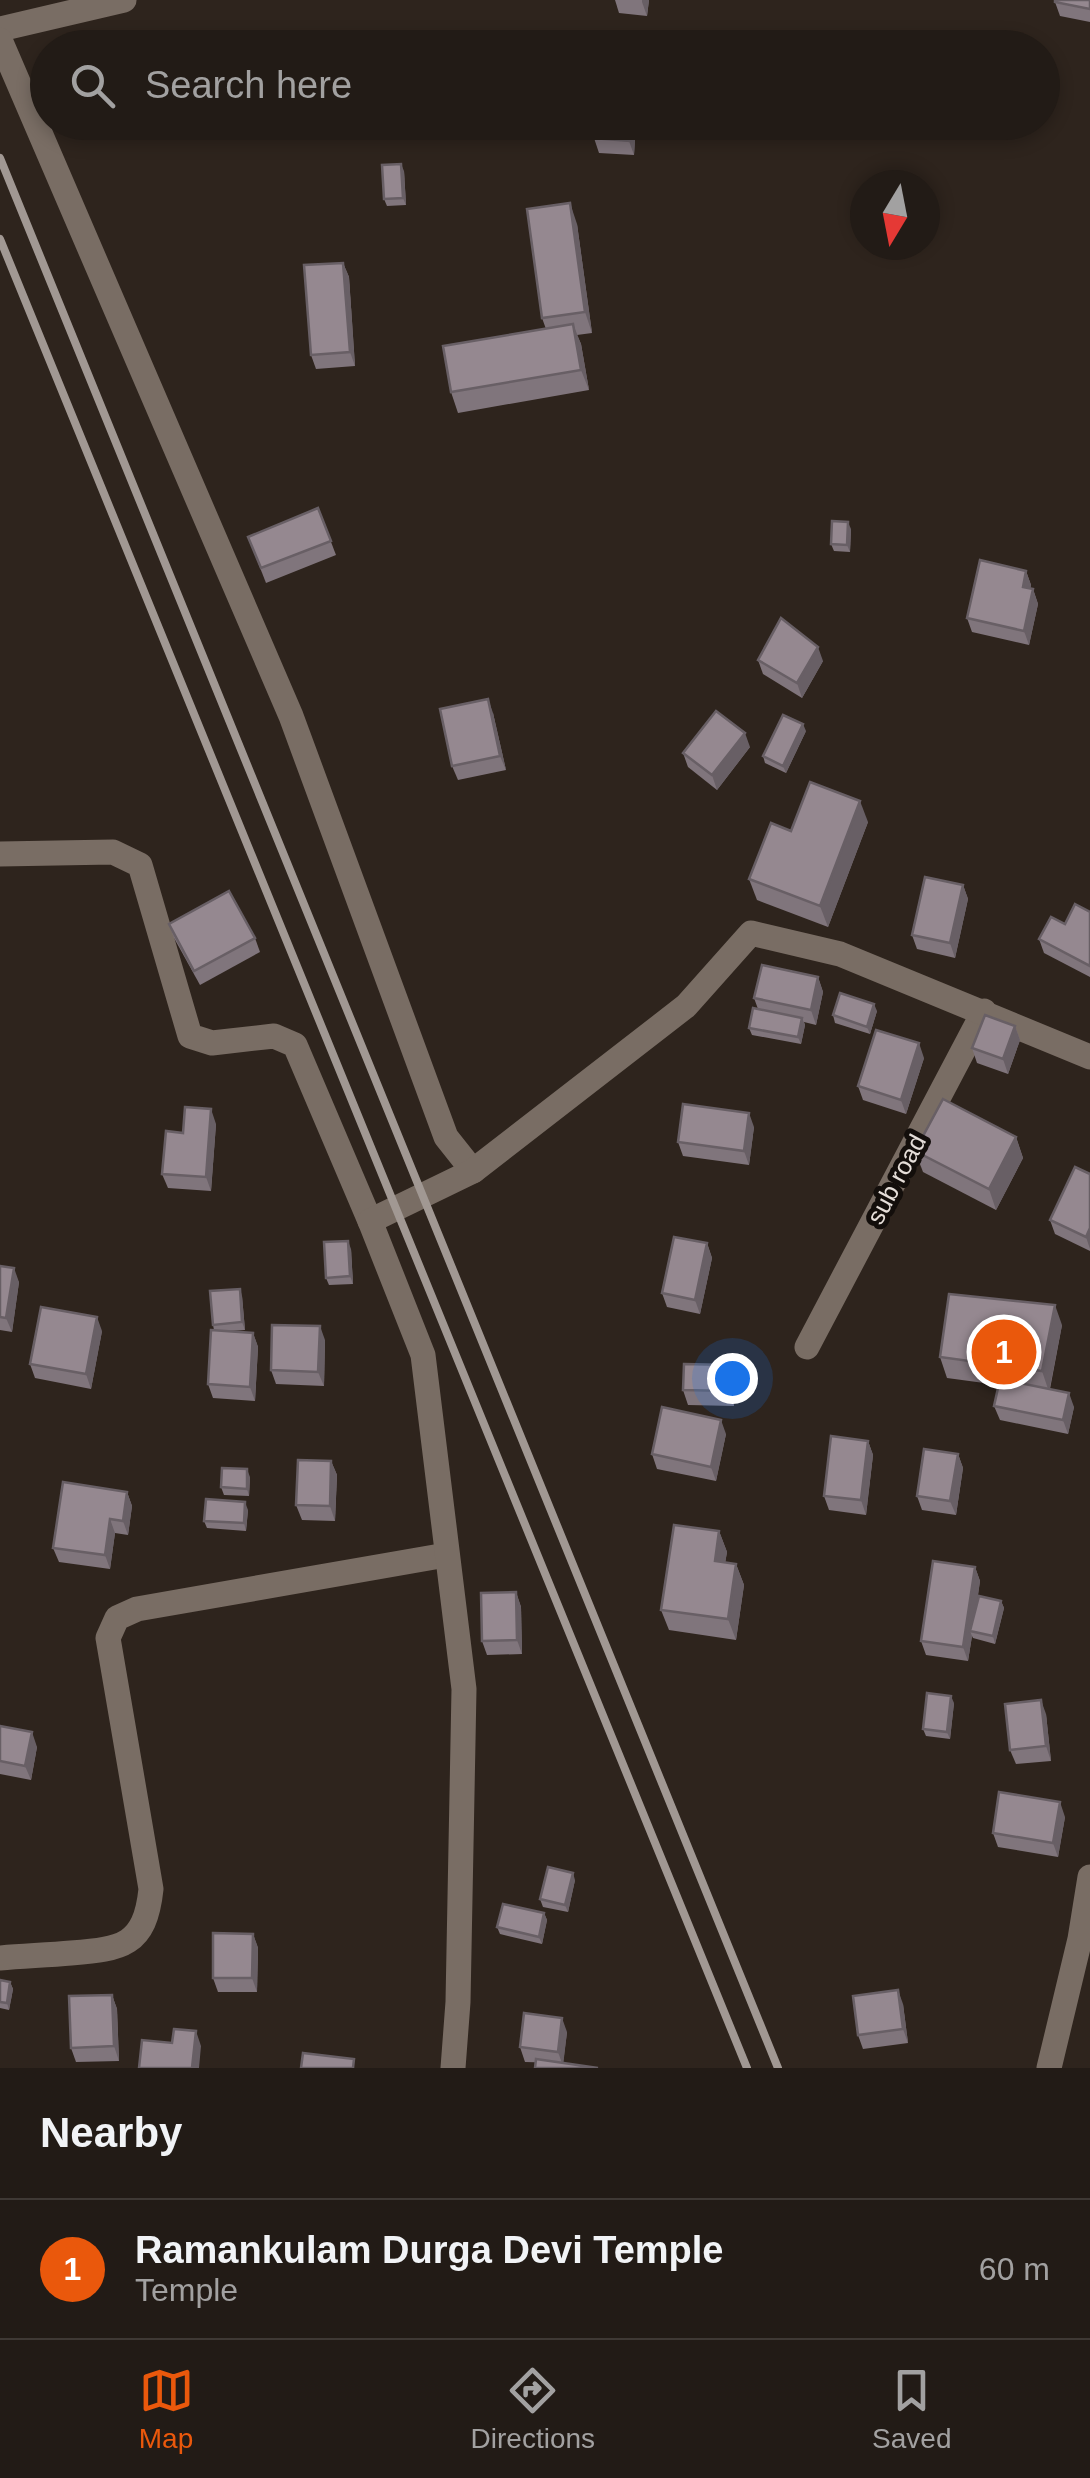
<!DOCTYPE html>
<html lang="en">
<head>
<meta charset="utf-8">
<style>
  :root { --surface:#221b16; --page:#2e2823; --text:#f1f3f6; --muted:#a2a1a1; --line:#3f3935; --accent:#ea580c }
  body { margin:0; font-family:Helvetica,sans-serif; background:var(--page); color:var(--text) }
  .compass { position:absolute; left:850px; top:170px; width:90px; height:90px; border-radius:50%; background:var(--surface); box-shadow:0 5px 15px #0003; rotate:190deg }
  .you { position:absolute; left:732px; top:1378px; width:35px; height:35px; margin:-25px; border:8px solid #fff; border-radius:50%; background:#1a73e8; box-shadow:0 0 0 15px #1a73e833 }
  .badge { display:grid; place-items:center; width:65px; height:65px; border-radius:50%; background:var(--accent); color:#fff; font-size:32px; font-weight:700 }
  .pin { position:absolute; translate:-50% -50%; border:5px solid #fff; box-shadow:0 2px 10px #0006 }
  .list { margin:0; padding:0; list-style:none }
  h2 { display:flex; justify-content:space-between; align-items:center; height:130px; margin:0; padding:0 40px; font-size:42px }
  h2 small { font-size:32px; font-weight:400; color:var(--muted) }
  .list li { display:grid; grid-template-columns:65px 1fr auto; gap:30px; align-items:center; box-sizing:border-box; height:140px; padding:0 40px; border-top:2px solid var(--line) }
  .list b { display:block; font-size:38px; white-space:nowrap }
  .list p { margin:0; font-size:32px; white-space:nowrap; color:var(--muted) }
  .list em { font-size:32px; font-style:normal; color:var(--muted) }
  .icon { flex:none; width:55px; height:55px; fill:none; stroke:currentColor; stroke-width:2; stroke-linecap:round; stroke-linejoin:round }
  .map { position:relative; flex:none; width:1090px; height:2068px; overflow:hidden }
  .search { position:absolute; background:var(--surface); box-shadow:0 5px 15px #0003; left:30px; right:30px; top:30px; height:110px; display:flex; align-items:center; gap:25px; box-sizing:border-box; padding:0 35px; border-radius:55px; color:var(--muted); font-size:38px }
  .sheet { height:270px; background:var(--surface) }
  nav { display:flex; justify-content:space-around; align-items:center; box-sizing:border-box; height:140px; border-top:2px solid var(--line); background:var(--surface); font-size:28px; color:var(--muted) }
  nav a { display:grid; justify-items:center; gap:5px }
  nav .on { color:var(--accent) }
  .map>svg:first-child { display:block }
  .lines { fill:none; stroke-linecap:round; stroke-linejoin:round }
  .minor { stroke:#796d64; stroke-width:25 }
  .rail { stroke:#a19893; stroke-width:8 }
  .wall { fill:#80757c }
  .shaded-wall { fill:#685f65 }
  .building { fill:#958890; stroke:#685f65; stroke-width:2.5 }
  .labels { text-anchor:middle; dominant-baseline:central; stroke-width:10; stroke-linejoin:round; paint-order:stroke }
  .street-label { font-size:25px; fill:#e5ded9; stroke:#130e0b }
</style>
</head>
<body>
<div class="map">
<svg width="1090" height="2068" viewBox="0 0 1090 2068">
  <rect width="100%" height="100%" fill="#2e241d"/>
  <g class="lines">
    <!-- minor -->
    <g class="minor">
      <path d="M 0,29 L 124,0"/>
      <path d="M 0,40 L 291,716 L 446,1137 L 473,1171"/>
      <path d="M 0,854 L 113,852 L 140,865 L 190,1036 L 212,1043 L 274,1036 L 295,1045 L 370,1221"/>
      <path d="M 807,1347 L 984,1011"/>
      <path d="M 0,1958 C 24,1956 48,1955 71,1953 C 122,1949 145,1946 151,1889 L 108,1638 L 117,1618 L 137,1609 L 446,1555"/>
      <path d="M 453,2068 L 458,2002 L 464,1689 L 423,1355 L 370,1221 L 473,1171 L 686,1006 L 751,933 L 840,954 L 1090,1057"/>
      <path d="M 1049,2068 L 1080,1939 L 1090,1877"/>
    </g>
    <!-- rail -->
    <g class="rail">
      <path d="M 0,158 L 778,2068"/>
      <path d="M 0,239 L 747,2068"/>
    </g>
  </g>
  <!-- wall -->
  <g class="wall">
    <path d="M 615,0 L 649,0 L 647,16 L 619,13 Z"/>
    <path d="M 1090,0 L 1090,22 L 1060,16 L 1055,2 Z"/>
    <path d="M 595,122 L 636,122 L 634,155 L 599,153 L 594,138 Z"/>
    <path d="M 404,171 L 406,205 L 387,206 L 384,199 Z"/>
    <path d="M 577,224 L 592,333 L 577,335 L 581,344 L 589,390 L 458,413 L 451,392 L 546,329 L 542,318 Z"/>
    <path d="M 343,263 L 349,277 L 355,366 L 316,369 L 311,355 Z"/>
    <path d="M 318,508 L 336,555 L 266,583 L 248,537 Z"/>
    <path d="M 851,529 L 850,552 L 834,551 L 831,544 Z"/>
    <path d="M 1026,571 L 1031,585 L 1030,589 L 1033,589 L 1038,604 L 1029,645 L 972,632 L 967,618 Z"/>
    <path d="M 758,660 L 823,661 L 802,698 L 763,674 Z"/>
    <path d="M 493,713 L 506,770 L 458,780 L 452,766 Z"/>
    <path d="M 806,731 L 786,773 L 765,763 L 763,756 Z"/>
    <path d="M 750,747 L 717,790 L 688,767 L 683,753 Z"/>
    <path d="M 868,822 L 828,927 L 757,900 L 749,879 L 791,831 Z"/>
    <path d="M 963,885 L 968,899 L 955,958 L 917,949 L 912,935 Z"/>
    <path d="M 1090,912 L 1090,977 L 1044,953 L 1039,939 Z"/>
    <path d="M 169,924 L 255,938 L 260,952 L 200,985 L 174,938 Z"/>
    <path d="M 818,977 L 823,992 L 816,1025 L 804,1022 L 805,1025 L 801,1044 L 752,1035 L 749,1028 L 758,1009 L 754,998 Z"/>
    <path d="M 877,1011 L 870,1034 L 835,1023 L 833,1015 Z"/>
    <path d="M 1015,1026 L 1020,1040 L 1008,1074 L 977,1063 L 972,1048 Z"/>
    <path d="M 924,1058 L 906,1114 L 863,1100 L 858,1086 Z"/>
    <path d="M 216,1124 L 211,1191 L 168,1188 L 162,1174 L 183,1133 Z"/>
    <path d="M 754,1127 L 749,1165 L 683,1156 L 678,1142 Z"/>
    <path d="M 1016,1137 L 1023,1158 L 996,1210 L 923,1172 L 915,1151 Z"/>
    <path d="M 1090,1174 L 1090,1251 L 1055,1234 L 1050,1220 Z"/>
    <path d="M 707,1243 L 712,1258 L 700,1314 L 667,1307 L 662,1293 Z"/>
    <path d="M 351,1249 L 353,1284 L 329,1285 L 326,1278 Z"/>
    <path d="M 0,1266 L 19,1282 L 12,1332 L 0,1330 Z"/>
    <path d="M 242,1296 L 245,1330 L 228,1331 L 253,1333 L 258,1347 L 255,1401 L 213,1398 L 208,1384 L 214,1330 L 213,1325 Z"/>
    <path d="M 1062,1325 L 1050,1389 L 1074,1407 L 1068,1434 L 1000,1420 L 994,1406 L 999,1385 L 947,1378 L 940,1357 Z"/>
    <path d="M 102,1331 L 91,1389 L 35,1378 L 30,1364 Z"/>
    <path d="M 325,1340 L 324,1386 L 276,1384 L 271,1370 Z"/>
    <path d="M 729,1365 L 734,1379 L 734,1406 L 688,1405 L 683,1390 Z"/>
    <path d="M 726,1434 L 716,1481 L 657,1469 L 652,1454 Z"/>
    <path d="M 868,1441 L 873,1455 L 866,1515 L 829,1510 L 824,1496 Z"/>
    <path d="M 958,1454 L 963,1468 L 956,1515 L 922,1510 L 917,1496 Z"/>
    <path d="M 331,1461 L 337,1475 L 335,1521 L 302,1520 L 296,1505 Z"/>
    <path d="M 250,1477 L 249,1496 L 224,1495 L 221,1487 Z"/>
    <path d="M 127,1492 L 132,1506 L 128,1535 L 115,1533 L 110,1569 L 59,1562 L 53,1548 Z"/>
    <path d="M 248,1510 L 246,1531 L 207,1528 L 204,1521 Z"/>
    <path d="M 719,1531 L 727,1552 L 725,1563 L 736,1564 L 744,1585 L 736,1640 L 669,1630 L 661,1610 Z"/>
    <path d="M 975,1567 L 980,1581 L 977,1601 L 1001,1601 L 1004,1608 L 995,1644 L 973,1638 L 972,1636 L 968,1661 L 926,1655 L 921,1641 Z"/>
    <path d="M 516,1592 L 521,1607 L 522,1654 L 487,1655 L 482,1641 Z"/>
    <path d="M 954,1703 L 950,1739 L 926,1736 L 923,1729 Z"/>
    <path d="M 1046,1714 L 1051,1761 L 1016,1764 L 1010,1750 Z"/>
    <path d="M 0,1726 L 37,1747 L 31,1780 L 0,1774 Z"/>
    <path d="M 1065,1817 L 1058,1857 L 998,1847 L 993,1833 Z"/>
    <path d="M 575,1880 L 568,1912 L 543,1907 L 540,1899 Z"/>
    <path d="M 544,1913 L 547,1920 L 542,1944 L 500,1934 L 497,1927 Z"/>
    <path d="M 253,1934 L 258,1948 L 257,1992 L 218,1992 L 213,1978 Z"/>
    <path d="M 0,1980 L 10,1982 L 13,1989 L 9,2010 L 0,2008 Z"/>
    <path d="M 112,1995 L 117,2009 L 119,2061 L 76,2062 L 71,2048 Z"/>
    <path d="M 903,2004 L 908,2043 L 863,2049 L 858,2035 Z"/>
    <path d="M 567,2032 L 563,2063 L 525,2062 L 520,2047 Z"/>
  </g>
  <!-- shaded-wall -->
  <g class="shaded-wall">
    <path d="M 642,0 L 649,0 L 647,16 L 642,2 Z"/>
    <path d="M 630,122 L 636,122 L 634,155 L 629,141 Z"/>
    <path d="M 401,164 L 404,171 L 406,205 L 403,198 Z"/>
    <path d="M 570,203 L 577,224 L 592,333 L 585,312 Z"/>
    <path d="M 343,263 L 349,277 L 355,366 L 350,352 Z"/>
    <path d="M 573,324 L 581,344 L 589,390 L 581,370 Z"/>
    <path d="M 848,522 L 851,529 L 850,552 L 847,545 Z"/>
    <path d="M 1026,571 L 1031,585 L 1028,601 L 1023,587 Z"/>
    <path d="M 1033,589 L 1038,604 L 1029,645 L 1024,631 Z"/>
    <path d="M 818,647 L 823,661 L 802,698 L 797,683 Z"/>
    <path d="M 488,699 L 493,713 L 506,770 L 500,756 Z"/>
    <path d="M 803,724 L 806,731 L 786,773 L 783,766 Z"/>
    <path d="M 745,733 L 750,747 L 717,790 L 712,775 Z"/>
    <path d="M 860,801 L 868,822 L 828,927 L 820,906 Z"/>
    <path d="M 963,885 L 968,899 L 955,958 L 950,943 Z"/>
    <path d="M 818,977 L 823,992 L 816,1025 L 811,1010 Z"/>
    <path d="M 874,1004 L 877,1011 L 870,1034 L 867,1027 Z"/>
    <path d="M 802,1018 L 805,1025 L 801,1044 L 798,1037 Z"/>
    <path d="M 1015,1026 L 1020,1040 L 1008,1074 L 1003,1059 Z"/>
    <path d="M 919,1043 L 924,1058 L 906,1114 L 901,1100 Z"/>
    <path d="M 211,1109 L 216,1124 L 211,1191 L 206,1177 Z"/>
    <path d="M 749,1113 L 754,1127 L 749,1165 L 744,1151 Z"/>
    <path d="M 1016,1137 L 1023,1158 L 996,1210 L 989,1189 Z"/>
    <path d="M 1090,1228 L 1090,1249 L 1086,1237 Z"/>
    <path d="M 348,1241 L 351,1249 L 353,1284 L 350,1276 Z"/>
    <path d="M 707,1243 L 712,1258 L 700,1314 L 695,1300 Z"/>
    <path d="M 14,1268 L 19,1282 L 12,1332 L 6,1318 Z"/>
    <path d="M 240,1289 L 242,1296 L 245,1330 L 242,1322 Z"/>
    <path d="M 1055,1305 L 1062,1325 L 1049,1392 L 1042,1371 Z"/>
    <path d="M 97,1317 L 102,1331 L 91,1389 L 86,1374 Z"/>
    <path d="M 320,1326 L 325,1340 L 324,1386 L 318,1372 Z"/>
    <path d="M 253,1333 L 258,1347 L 255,1401 L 250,1387 Z"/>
    <path d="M 729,1365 L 734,1379 L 734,1406 L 729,1391 Z"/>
    <path d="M 1069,1393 L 1074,1407 L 1068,1434 L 1063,1420 Z"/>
    <path d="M 721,1420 L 726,1434 L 716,1481 L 711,1467 Z"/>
    <path d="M 868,1441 L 873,1455 L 866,1515 L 861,1500 Z"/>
    <path d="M 958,1454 L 963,1468 L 956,1515 L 950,1501 Z"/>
    <path d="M 331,1461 L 337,1475 L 335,1521 L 330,1506 Z"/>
    <path d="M 247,1469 L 250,1477 L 249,1496 L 247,1489 Z"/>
    <path d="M 127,1492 L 132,1506 L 128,1535 L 123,1521 Z"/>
    <path d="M 245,1502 L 248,1510 L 246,1531 L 244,1523 Z"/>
    <path d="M 110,1519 L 115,1533 L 110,1569 L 105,1555 Z"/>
    <path d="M 719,1531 L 727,1552 L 722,1582 L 715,1561 Z"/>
    <path d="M 736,1564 L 744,1585 L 736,1640 L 728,1619 Z"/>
    <path d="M 975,1567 L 980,1581 L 973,1632 L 970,1631 L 972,1636 L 968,1661 L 963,1647 Z"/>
    <path d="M 516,1592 L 521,1607 L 522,1654 L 517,1640 Z"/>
    <path d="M 1001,1601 L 1004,1608 L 995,1644 L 993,1636 Z"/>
    <path d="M 951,1696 L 954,1703 L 950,1739 L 947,1732 Z"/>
    <path d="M 1041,1700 L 1046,1714 L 1051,1761 L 1046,1746 Z"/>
    <path d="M 32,1732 L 37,1747 L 31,1780 L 25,1766 Z"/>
    <path d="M 1060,1802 L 1065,1817 L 1058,1857 L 1053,1843 Z"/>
    <path d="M 573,1873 L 575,1880 L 568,1912 L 565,1905 Z"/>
    <path d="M 544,1913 L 547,1920 L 542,1944 L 539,1937 Z"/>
    <path d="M 253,1934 L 258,1948 L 257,1992 L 252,1978 Z"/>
    <path d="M 10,1982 L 13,1989 L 9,2010 L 7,2003 Z"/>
    <path d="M 898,1990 L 903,2004 L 908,2043 L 903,2029 Z"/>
    <path d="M 112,1995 L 117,2009 L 119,2061 L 114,2046 Z"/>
    <path d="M 562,2018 L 567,2032 L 563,2066 L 558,2052 Z"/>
    <path d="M 196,2031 L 201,2046 L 199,2068 L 192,2068 Z"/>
  </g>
  <!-- building -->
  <g class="building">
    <path d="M 1055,0 L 1090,0 L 1090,9 L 1055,2 Z"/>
    <path d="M 595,122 L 630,122 L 629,141 L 594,138 Z"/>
    <path d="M 401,164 L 403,198 L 384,199 L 382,165 Z"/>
    <path d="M 570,203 L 585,312 L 542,318 L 527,209 Z"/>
    <path d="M 343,263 L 350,352 L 311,355 L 304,265 Z"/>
    <path d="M 573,324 L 581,370 L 451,392 L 443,346 Z"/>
    <path d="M 318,508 L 331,541 L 261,568 L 248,537 Z"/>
    <path d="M 832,521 L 848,522 L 847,545 L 831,544 Z"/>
    <path d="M 980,560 L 1026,571 L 1023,587 L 1033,589 L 1024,631 L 967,618 Z"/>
    <path d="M 781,618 L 818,647 L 797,683 L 758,660 Z"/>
    <path d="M 488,699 L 500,756 L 452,766 L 440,709 Z"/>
    <path d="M 716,711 L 745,733 L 712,775 L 683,753 Z"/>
    <path d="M 783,715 L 803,724 L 783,766 L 763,756 Z"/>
    <path d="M 810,782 L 860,801 L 820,906 L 749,879 L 771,823 L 791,831 Z"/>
    <path d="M 925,877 L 963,885 L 950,943 L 912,935 Z"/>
    <path d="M 229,891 L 255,938 L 194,971 L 169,924 Z"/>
    <path d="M 1075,904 L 1090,912 L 1090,966 L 1039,939 L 1051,917 L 1065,924 Z"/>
    <path d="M 762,965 L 818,977 L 811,1010 L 754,998 Z"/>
    <path d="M 840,993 L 874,1004 L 867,1027 L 833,1015 Z"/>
    <path d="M 753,1008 L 802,1018 L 798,1037 L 749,1028 Z"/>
    <path d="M 985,1015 L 1015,1026 L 1003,1059 L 972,1048 Z"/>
    <path d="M 876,1030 L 919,1043 L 901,1100 L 858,1086 Z"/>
    <path d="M 943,1099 L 1016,1137 L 989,1189 L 915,1151 Z"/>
    <path d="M 683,1104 L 749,1113 L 744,1151 L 678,1142 Z"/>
    <path d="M 185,1107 L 211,1109 L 206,1177 L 162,1174 L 166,1131 L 183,1133 Z"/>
    <path d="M 1075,1167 L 1090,1174 L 1090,1228 L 1086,1237 L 1050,1220 Z"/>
    <path d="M 674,1237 L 707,1243 L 695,1300 L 662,1293 Z"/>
    <path d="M 348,1241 L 350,1276 L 326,1278 L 324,1242 Z"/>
    <path d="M 0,1266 L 14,1268 L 6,1318 L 0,1317 Z"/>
    <path d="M 240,1289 L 242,1322 L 213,1325 L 210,1291 Z"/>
    <path d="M 949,1294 L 1055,1305 L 1042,1371 L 940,1357 Z"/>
    <path d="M 41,1307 L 97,1317 L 86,1374 L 30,1364 Z"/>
    <path d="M 272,1325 L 320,1326 L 318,1372 L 271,1370 Z"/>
    <path d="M 211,1330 L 253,1333 L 250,1387 L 208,1384 Z"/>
    <path d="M 684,1364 L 729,1365 L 729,1391 L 683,1390 Z"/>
    <path d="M 1000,1379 L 1069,1393 L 1063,1420 L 994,1406 Z"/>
    <path d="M 662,1407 L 721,1420 L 711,1467 L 652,1454 Z"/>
    <path d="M 831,1436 L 868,1441 L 861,1500 L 824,1496 Z"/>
    <path d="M 924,1449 L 958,1454 L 950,1501 L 917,1496 Z"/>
    <path d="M 298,1460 L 331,1461 L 330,1506 L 296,1505 Z"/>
    <path d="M 222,1468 L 247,1469 L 247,1489 L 221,1487 Z"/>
    <path d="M 63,1482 L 127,1492 L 123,1521 L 110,1519 L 105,1555 L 53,1548 Z"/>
    <path d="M 206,1499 L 245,1502 L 244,1523 L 204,1521 Z"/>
    <path d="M 674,1525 L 719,1531 L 715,1561 L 736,1564 L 728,1619 L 661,1610 Z"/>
    <path d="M 933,1561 L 975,1567 L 963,1647 L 921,1641 Z"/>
    <path d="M 516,1592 L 517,1640 L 482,1641 L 481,1593 Z"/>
    <path d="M 979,1596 L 1001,1601 L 993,1636 L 970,1631 Z"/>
    <path d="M 927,1693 L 951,1696 L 947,1732 L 923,1729 Z"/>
    <path d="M 1041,1700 L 1046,1746 L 1010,1750 L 1005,1704 Z"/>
    <path d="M 0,1726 L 32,1732 L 25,1766 L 0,1761 Z"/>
    <path d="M 999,1792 L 1060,1802 L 1053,1843 L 993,1833 Z"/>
    <path d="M 548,1867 L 573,1873 L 565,1905 L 540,1899 Z"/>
    <path d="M 503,1904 L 544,1913 L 539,1937 L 497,1927 Z"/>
    <path d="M 213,1933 L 253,1934 L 252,1978 L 213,1978 Z"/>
    <path d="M 0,1980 L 10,1982 L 7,2003 L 0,2002 Z"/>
    <path d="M 898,1990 L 903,2029 L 858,2035 L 853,1996 Z"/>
    <path d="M 112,1995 L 114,2046 L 71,2048 L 69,1996 Z"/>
    <path d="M 524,2013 L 562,2018 L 558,2052 L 520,2047 Z"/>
    <path d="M 174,2029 L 196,2031 L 192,2068 L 139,2068 L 142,2040 L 172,2043 Z"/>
    <path d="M 303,2053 L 354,2059 L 353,2068 L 301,2068 Z"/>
    <path d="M 536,2059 L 598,2068 L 535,2068 Z"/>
  </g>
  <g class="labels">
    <!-- street labels -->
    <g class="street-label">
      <text transform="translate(896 1179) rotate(-62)">sub road</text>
    </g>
  </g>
</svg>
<svg class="compass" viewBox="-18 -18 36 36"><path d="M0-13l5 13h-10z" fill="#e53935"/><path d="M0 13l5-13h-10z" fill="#a2a1a1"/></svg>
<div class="you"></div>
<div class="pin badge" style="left:1004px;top:1352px">1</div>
<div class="search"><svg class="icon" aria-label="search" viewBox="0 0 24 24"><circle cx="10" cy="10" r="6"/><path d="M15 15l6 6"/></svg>Search here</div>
</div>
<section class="sheet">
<h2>Nearby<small></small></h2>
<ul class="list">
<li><span class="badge">1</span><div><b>Ramankulam Durga Devi Temple</b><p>Temple</p></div><em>60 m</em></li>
</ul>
</section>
<nav>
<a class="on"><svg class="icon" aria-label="map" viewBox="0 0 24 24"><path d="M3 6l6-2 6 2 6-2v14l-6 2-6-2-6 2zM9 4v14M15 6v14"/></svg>Map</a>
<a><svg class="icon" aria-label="directions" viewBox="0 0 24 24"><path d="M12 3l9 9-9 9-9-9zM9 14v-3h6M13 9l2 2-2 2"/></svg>Directions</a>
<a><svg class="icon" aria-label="saved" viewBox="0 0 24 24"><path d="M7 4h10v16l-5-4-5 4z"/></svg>Saved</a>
</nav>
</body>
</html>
